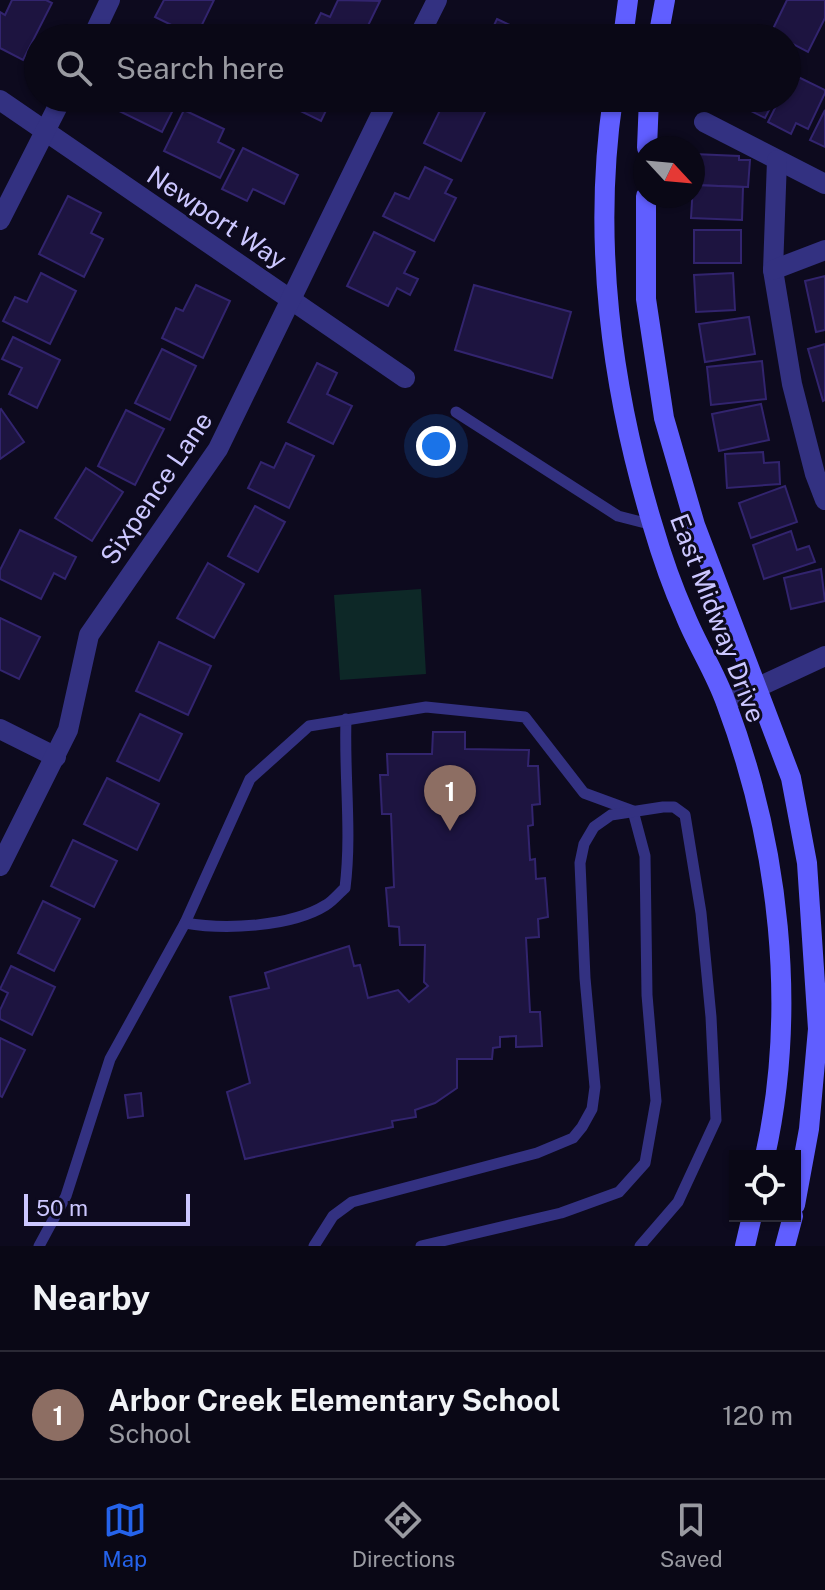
<!DOCTYPE html>
<html lang="en">
<head>
<meta charset="utf-8">
<style>
  :root { --surface:#0a0816; --page:#181623; --text:#f1f3f6; --muted:#999aa1; --line:#2a2935; --accent:#2563eb }
  body { margin:0; font-family:"Public Sans",sans-serif; background:var(--page); color:var(--text) }
  .controls { position:absolute; right:24px; bottom:24px; display:grid; overflow:hidden; border-radius:0px; box-shadow:0 2px 6px #0004 }
  .controls button { width:72px; height:72px; display:grid; place-items:center; padding:0; border:0; border-bottom:2px solid var(--line); background:var(--surface); color:var(--text); font:40px sans-serif }
  .compass { position:absolute; left:633px; top:136px; width:72px; height:72px; border-radius:50%; background:var(--surface); box-shadow:0 2px 6px #0004; rotate:116deg }
  .scale { position:absolute; left:24px; bottom:20px; width:166px; box-sizing:border-box; padding-left:8px; border:4px solid #ccc7ff; border-top:0; font-size:22px; line-height:28px; white-space:nowrap; color:#ccc7ff; -webkit-text-stroke:6px #0d0a1e; paint-order:stroke }
  .you { position:absolute; left:436px; top:446px; width:28px; height:28px; margin:-20px; border:6px solid #fff; border-radius:50%; background:#1a73e8; box-shadow:0 0 0 12px #1a73e833 }
  .badge { display:grid; place-items:center; width:52px; height:52px; border-radius:50%; background:var(--accent); color:#fff; font-size:26px; font-weight:700 }
  .pin { position:absolute; translate:-50% -66px; filter:drop-shadow(0 2px 4px #0008) }
  .pin::after { content:''; position:absolute; top:42px; width:28px; height:24px; background:inherit; clip-path:polygon(0 0,100% 0,50% 100%) }
  .list { margin:0; padding:0; list-style:none }
  h2 { display:flex; justify-content:space-between; align-items:center; height:104px; margin:0; padding:0 32px; font-size:34px }
  h2 small { font-size:26px; font-weight:400; color:var(--muted) }
  .list li { display:grid; grid-template-columns:52px 1fr auto; gap:24px; align-items:center; box-sizing:border-box; height:128px; padding:0 32px; border-top:2px solid var(--line) }
  .list b { display:block; font-size:30px; white-space:nowrap }
  .list p { margin:0; font-size:26px; white-space:nowrap; color:var(--muted) }
  .list em { font-size:26px; font-style:normal; color:var(--muted) }
  .icon { flex:none; width:44px; height:44px; fill:none; stroke:currentColor; stroke-width:2; stroke-linecap:round; stroke-linejoin:round }
  .map { position:relative; flex:none; width:825px; height:1246px; overflow:hidden }
  .search { position:absolute; background:var(--surface); box-shadow:0 2px 6px #0004; left:24px; right:24px; top:24px; height:88px; display:flex; align-items:center; gap:20px; box-sizing:border-box; padding:0 28px; border-radius:44px; color:var(--muted); font-size:30px }
  .sheet { height:232px; background:var(--surface) }
  nav { display:flex; justify-content:space-around; align-items:center; box-sizing:border-box; height:112px; border-top:2px solid var(--line); background:var(--surface); font-size:22px; color:var(--muted) }
  nav a { display:grid; justify-items:center; gap:4px }
  nav .on { color:var(--accent) }
  .map>svg:first-child { display:block }
  .green { fill:#0d2827 }
  .building { fill:#1d1440; stroke:#32246e; stroke-width:2 }
  .lines { fill:none; stroke-linecap:round; stroke-linejoin:round }
  .service { stroke:#333181; stroke-width:11 }
  .minor { stroke:#333181; stroke-width:20 }
  .secondary { stroke:#605eff; stroke-width:20 }
  .labels { text-anchor:middle; dominant-baseline:central; stroke-width:6; stroke-linejoin:round; paint-order:stroke }
  .street-label { font-size:26px; fill:#ccc7ff; stroke:#0d0a1e }
</style>
</head>
<body>
<div class="map">
<svg width="825" height="1246" viewBox="0 0 825 1246">
  <rect width="100%" height="100%" fill="#0d0a1e"/>
  <!-- green -->
  <path class="green" d="M 421,589 L 426,674 L 340,680 L 334,595 Z"/>
  <!-- building -->
  <g class="building">
    <path d="M 12,0 L 46,0 L 52,3 L 23,60 L 0,48 L 0,12 L 5,15 Z"/>
    <path d="M 164,0 L 214,0 L 196,37 L 155,17 Z"/>
    <path d="M 338,0 L 380,1 L 362,38 L 317,38 L 310,35 L 321,13 L 330,17 Z"/>
    <path d="M 787,0 L 825,0 L 825,18 L 808,52 L 787,41 L 787,38 L 771,33 Z"/>
    <path d="M 497,19 L 525,32 L 522,38 L 488,38 Z"/>
    <path d="M 792,74 L 825,90 L 825,93 L 808,129 L 796,123 L 791,134 L 768,122 L 780,98 L 787,98 L 787,84 Z"/>
    <path d="M 111,98 L 164,98 L 176,104 L 162,132 L 107,105 Z"/>
    <path d="M 287,98 L 332,98 L 321,121 L 284,103 Z"/>
    <path d="M 446,98 L 472,98 L 488,106 L 461,161 L 424,143 Z"/>
    <path d="M 735,98 L 775,98 L 765,118 L 733,102 Z"/>
    <path d="M 184,110 L 224,129 L 218,142 L 234,150 L 220,178 L 164,151 Z"/>
    <path d="M 825,110 L 825,147 L 810,140 Z"/>
    <path d="M 243,148 L 298,175 L 284,204 L 253,189 L 247,201 L 222,189 Z"/>
    <path d="M 694,154 L 739,156 L 739,160 L 750,160 L 748,187 L 693,185 Z"/>
    <path d="M 425,167 L 452,180 L 445,193 L 456,198 L 434,241 L 383,216 L 395,193 L 409,199 Z"/>
    <path d="M 693,185 L 743,187 L 742,220 L 691,218 Z"/>
    <path d="M 68,196 L 101,213 L 91,233 L 103,239 L 84,277 L 39,254 Z"/>
    <rect x="694" y="230" width="47" height="33"/>
    <path d="M 374,232 L 415,252 L 404,273 L 418,279 L 410,295 L 397,288 L 388,306 L 347,286 Z"/>
    <path d="M 41,273 L 76,291 L 50,344 L 3,321 L 15,297 L 27,302 Z"/>
    <path d="M 733,273 L 735,310 L 696,312 L 694,275 Z"/>
    <path d="M 825,276 L 825,330 L 816,332 L 805,281 Z"/>
    <path d="M 196,285 L 230,301 L 203,358 L 162,338 L 176,308 L 183,311 Z"/>
    <path d="M 474,285 L 571,312 L 552,378 L 455,350 Z"/>
    <path d="M 749,317 L 755,354 L 705,362 L 699,324 Z"/>
    <path d="M 13,337 L 60,360 L 37,408 L 9,394 L 22,368 L 2,359 Z"/>
    <path d="M 825,344 L 825,400 L 823,401 L 808,349 Z"/>
    <path d="M 162,349 L 196,366 L 170,420 L 135,403 Z"/>
    <path d="M 762,361 L 766,399 L 711,405 L 707,367 Z"/>
    <path d="M 317,363 L 337,373 L 327,394 L 352,406 L 333,444 L 288,422 Z"/>
    <path d="M 761,404 L 769,440 L 719,451 L 712,414 Z"/>
    <path d="M 1,409 L 24,442 L 0,459 L 0,410 Z"/>
    <path d="M 126,410 L 164,429 L 135,485 L 98,466 Z"/>
    <path d="M 286,443 L 314,456 L 289,508 L 248,488 L 261,462 L 274,468 Z"/>
    <path d="M 763,452 L 764,463 L 779,462 L 780,484 L 727,488 L 725,454 Z"/>
    <path d="M 86,468 L 123,492 L 92,541 L 55,518 Z"/>
    <path d="M 785,486 L 797,522 L 751,538 L 739,503 Z"/>
    <path d="M 255,506 L 285,522 L 258,572 L 228,556 Z"/>
    <path d="M 20,530 L 76,557 L 65,579 L 54,573 L 41,599 L 0,579 L 0,570 Z"/>
    <path d="M 791,531 L 797,550 L 809,546 L 815,562 L 764,579 L 753,545 Z"/>
    <path d="M 208,563 L 244,584 L 214,638 L 177,618 Z"/>
    <path d="M 821,569 L 825,601 L 791,609 L 784,578 Z"/>
    <path d="M 0,618 L 40,637 L 19,679 L 0,670 Z"/>
    <path d="M 159,642 L 211,666 L 188,715 L 136,691 Z"/>
    <path d="M 140,714 L 182,734 L 159,781 L 117,761 Z"/>
    <path d="M 433,732 L 465,732 L 465,749 L 529,750 L 528,766 L 538,766 L 540,804 L 532,805 L 533,825 L 528,826 L 530,860 L 535,859 L 536,879 L 545,878 L 548,917 L 538,919 L 539,937 L 526,938 L 530,1012 L 540,1012 L 542,1046 L 516,1047 L 516,1036 L 500,1037 L 500,1047 L 493,1048 L 492,1059 L 457,1059 L 457,1088 L 435,1103 L 415,1110 L 416,1117 L 392,1121 L 393,1127 L 245,1159 L 227,1092 L 250,1083 L 230,997 L 269,988 L 265,973 L 349,946 L 354,966 L 360,965 L 368,998 L 398,990 L 409,1002 L 428,986 L 424,982 L 425,945 L 400,945 L 399,927 L 389,926 L 386,888 L 394,887 L 391,814 L 382,814 L 380,775 L 388,775 L 387,754 L 432,754 Z"/>
    <path d="M 107,778 L 159,804 L 137,850 L 84,824 Z"/>
    <path d="M 73,840 L 117,861 L 94,907 L 51,886 Z"/>
    <path d="M 43,901 L 80,919 L 54,971 L 18,953 Z"/>
    <path d="M 11,966 L 55,987 L 32,1035 L 0,1019 L 0,1010 L 8,993 L 0,989 Z"/>
    <path d="M 0,1038 L 25,1050 L 2,1097 L 0,1096 Z"/>
    <path d="M 141,1093 L 143,1116 L 128,1118 L 125,1095 Z"/>
  </g>
  <g class="lines">
    <!-- service -->
    <g class="service">
      <path d="M 456,412 L 618,516 L 653,525"/>
      <path d="M 185,923 C 225,930 291,927 326,905 C 333,901 339,893 345,888 C 352,832 344,776 346,719"/>
      <path d="M 39,1246 L 66,1196 L 110,1059 L 185,923 L 250,779 L 309,726 L 426,707 L 525,717 L 584,793 L 633,811 L 645,856 L 647,995 L 656,1101 L 645,1163 L 619,1192 L 561,1213 L 421,1246"/>
      <path d="M 314,1246 L 333,1216 L 352,1202 L 537,1153 L 573,1138 L 582,1127 L 592,1109 L 595,1087 L 585,978 L 580,863 L 584,844 L 594,827 L 611,815 L 663,807 L 674,807 L 685,815 L 701,913 L 711,1017 L 716,1120 L 678,1202 L 640,1246"/>
    </g>
    <!-- minor -->
    <g class="minor">
      <path d="M 92,38 L 110,0"/>
      <path d="M 418,38 L 437,0"/>
      <path d="M 0,100 L 405,378"/>
      <path d="M 704,122 L 825,184"/>
      <path d="M 777,160 L 773,270 L 792,384 L 815,474 L 825,500"/>
      <path d="M 0,220 L 62,98"/>
      <path d="M 773,270 L 825,250"/>
      <path d="M 726,702 L 825,656"/>
      <path d="M 0,729 L 56,757"/>
      <path d="M 0,866 L 68,730 L 89,635 L 218,449 L 389,98"/>
    </g>
    <!-- secondary -->
    <g class="secondary">
      <path d="M 623,38 L 628,0"/>
      <path d="M 658,38 L 665,0"/>
      <path d="M 613,98 C 592,240 611,387 652,523 C 661,554 672,586 685,615 C 697,645 715,672 726,703 C 779,844 798,1008 765,1156"/>
      <path d="M 647,148 L 649,98"/>
      <path d="M 646,196 L 646,299 L 664,418 L 695,525 L 791,778 L 807,863 L 818,1029 L 809,1129 L 795,1205"/>
      <path d="M 745,1246 L 752,1216"/>
      <path d="M 785,1246 L 793,1216"/>
    </g>
  </g>
  <g class="labels">
    <!-- street labels -->
    <g class="street-label">
      <text transform="translate(217 217) rotate(34)">Newport Way</text>
      <text transform="translate(156 488) rotate(-56)">Sixpence Lane</text>
      <text transform="translate(718 618) rotate(69)">East Midway Drive</text>
    </g>
  </g>
</svg>
<div class="controls">
<button><svg class="icon" aria-label="locate" viewBox="0 0 24 24"><circle cx="12" cy="12" r="6"/><path d="M12 2v4M12 18v4M2 12h4M18 12h4"/></svg></button>
</div>
<svg class="compass" viewBox="-18 -18 36 36"><path d="M0-13l5 13h-10z" fill="#e53935"/><path d="M0 13l5-13h-10z" fill="#999aa1"/></svg>
<div class="scale">50 m</div>
<div class="you"></div>
<div class="pin badge" style="left:450px;top:831px;background:#8d6e63">1</div>
<div class="search"><svg class="icon" aria-label="search" viewBox="0 0 24 24"><circle cx="10" cy="10" r="6"/><path d="M15 15l6 6"/></svg>Search here</div>
</div>
<section class="sheet">
<h2>Nearby<small></small></h2>
<ul class="list">
<li><span class="badge" style="background:#8d6e63">1</span><div><b>Arbor Creek Elementary School</b><p>School</p></div><em>120 m</em></li>
</ul>
</section>
<nav>
<a class="on"><svg class="icon" aria-label="map" viewBox="0 0 24 24"><path d="M3 6l6-2 6 2 6-2v14l-6 2-6-2-6 2zM9 4v14M15 6v14"/></svg>Map</a>
<a><svg class="icon" aria-label="directions" viewBox="0 0 24 24"><path d="M12 3l9 9-9 9-9-9zM9 14v-3h6M13 9l2 2-2 2"/></svg>Directions</a>
<a><svg class="icon" aria-label="saved" viewBox="0 0 24 24"><path d="M7 4h10v16l-5-4-5 4z"/></svg>Saved</a>
</nav>
</body>
</html>
